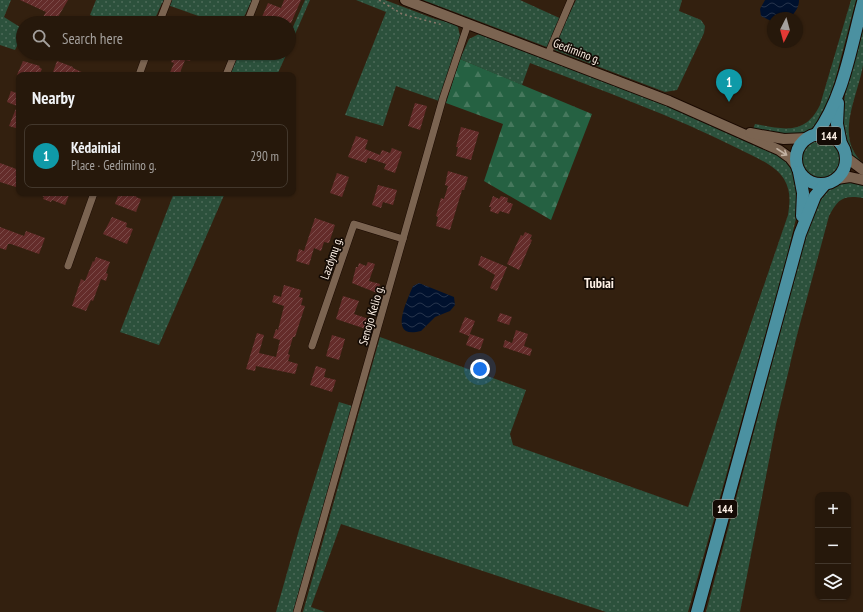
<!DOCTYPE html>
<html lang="en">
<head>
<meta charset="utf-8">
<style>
  :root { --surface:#26180b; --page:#2e2114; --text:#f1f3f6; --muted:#a4a09d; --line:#42372c; --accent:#fa87e7 }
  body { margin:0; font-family:"PT Sans Narrow",sans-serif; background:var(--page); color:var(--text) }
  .controls { position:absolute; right:12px; bottom:12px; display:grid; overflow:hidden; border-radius:8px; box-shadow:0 1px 3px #0004 }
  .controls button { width:36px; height:36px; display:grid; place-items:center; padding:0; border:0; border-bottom:1px solid var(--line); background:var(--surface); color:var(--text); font:20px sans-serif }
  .compass { position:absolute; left:767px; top:12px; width:36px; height:36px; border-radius:50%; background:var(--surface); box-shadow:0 1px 3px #0004; rotate:186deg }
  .you { position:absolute; left:480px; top:369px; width:14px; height:14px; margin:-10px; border:3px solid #fff; border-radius:50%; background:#1a73e8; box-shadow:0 0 0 6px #1a73e833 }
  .badge { display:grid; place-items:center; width:26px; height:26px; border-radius:50%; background:var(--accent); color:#fff; font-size:13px; font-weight:700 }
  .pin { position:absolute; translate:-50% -33px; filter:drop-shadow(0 1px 2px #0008) }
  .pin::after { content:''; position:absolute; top:21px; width:14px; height:12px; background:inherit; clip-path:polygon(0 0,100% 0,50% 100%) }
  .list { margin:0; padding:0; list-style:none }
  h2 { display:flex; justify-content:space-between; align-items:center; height:52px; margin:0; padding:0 16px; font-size:17px }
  h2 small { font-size:13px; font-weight:400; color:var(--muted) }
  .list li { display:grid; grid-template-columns:26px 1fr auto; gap:12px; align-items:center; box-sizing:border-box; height:64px; margin:0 8px 8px; padding:0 8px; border:1px solid var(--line); border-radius:8px }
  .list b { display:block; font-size:15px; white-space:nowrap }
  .list p { margin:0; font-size:13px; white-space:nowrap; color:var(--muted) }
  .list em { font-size:13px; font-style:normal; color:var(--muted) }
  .icon { flex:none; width:22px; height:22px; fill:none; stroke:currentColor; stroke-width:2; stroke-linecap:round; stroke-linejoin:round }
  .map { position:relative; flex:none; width:863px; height:612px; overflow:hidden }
  .search { position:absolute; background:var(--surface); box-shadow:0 1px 3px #0004; left:16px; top:16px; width:280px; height:44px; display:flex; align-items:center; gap:10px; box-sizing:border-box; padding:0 14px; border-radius:22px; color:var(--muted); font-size:15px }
  .panel { position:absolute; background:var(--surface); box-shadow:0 1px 3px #0004; left:16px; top:72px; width:280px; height:124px; border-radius:8px }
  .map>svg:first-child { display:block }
  .grass { fill:url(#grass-dots) }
  .forest { fill:url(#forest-firs) }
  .water { fill:url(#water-waves) }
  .building { fill:url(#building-hatch) }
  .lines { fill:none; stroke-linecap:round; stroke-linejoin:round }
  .minor-casing { stroke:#1a0900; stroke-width:8 }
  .secondary-casing { stroke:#1a0900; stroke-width:12 }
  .primary-casing { stroke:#1a0900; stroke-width:14 }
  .path { stroke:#89786a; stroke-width:1.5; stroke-dasharray:2 3; stroke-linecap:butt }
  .minor { stroke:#7b6451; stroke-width:7 }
  .secondary { stroke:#7b6451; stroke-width:10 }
  .primary { stroke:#4b91a1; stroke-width:12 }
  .oneway { stroke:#c2b1a2 }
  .labels { text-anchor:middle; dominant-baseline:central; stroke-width:3.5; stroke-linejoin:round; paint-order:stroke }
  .shield { fill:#140b05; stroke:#b7aba2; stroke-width:1 }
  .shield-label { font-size:11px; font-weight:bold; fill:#fdf0e5 }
  .street-label { font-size:12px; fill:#fdf0e5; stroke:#140b05 }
  .quarter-label { font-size:14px; font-weight:bold; fill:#fdf0e5; stroke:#140b05 }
</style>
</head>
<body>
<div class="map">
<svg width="863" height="612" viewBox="0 0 863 612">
  <defs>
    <pattern id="grass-dots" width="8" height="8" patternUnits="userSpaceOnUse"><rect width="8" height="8" fill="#2c513c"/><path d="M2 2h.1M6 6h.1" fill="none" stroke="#4c6a58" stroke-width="1.8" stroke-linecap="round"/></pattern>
    <pattern id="forest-firs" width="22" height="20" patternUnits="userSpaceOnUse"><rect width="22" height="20" fill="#256142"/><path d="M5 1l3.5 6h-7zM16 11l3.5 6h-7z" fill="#46785d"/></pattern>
    <pattern id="water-waves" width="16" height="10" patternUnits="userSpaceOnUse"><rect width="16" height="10" fill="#00112e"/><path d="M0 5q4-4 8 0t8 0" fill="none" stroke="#26344c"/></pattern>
    <pattern id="building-hatch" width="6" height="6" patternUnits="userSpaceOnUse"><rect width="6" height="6" fill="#642c2a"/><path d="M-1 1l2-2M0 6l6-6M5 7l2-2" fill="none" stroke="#7b4b49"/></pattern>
  </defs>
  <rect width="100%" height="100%" fill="#33200f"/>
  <!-- grass -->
  <g class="grass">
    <path d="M 0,0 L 11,0 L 4,17 L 23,29 L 23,34 L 15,50 L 0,45 Z"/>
    <path d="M 96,0 L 252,0 L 241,23 L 218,23 L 162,3 L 153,23 L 112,23 L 90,15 Z"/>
    <path d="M 305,0 L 310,0 L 289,48 L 289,36 Z"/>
    <path d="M 356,0 L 385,0 L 435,19 L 452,23 L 458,27 L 460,36 L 439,101 L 396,86 L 383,126 L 345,115 L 386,12 Z"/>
    <path d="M 423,0 L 520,0 L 566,21 L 576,0 L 682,0 L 679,11 L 701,20 L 705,26 L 704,33 L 677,90 L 665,92 Z"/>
    <path d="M 851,0 L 856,0 L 832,92 L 822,119 L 809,131 L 790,136 L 753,129 L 755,124 C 783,129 805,136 820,105 Z"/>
    <path d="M 863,28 C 863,40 863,53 863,65 C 858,97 834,136 863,163 L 863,168 C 859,164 855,161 852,157 C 829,125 854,62 863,28 Z"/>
    <path d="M 479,34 L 667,106 L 773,150 L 786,157 L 798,180 L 798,210 L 786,261 L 688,612 L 606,612 L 341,524 L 311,607 L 325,612 L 303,612 L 380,337 L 526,390 L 510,434 L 513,445 L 688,507 L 788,215 C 790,202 791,191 784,179 C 774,164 754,157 739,149 C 672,115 600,90 530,63 L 522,85 L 460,59 L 469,39 Z"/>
    <path d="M 232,53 L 287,53 L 277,75 L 223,75 Z"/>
    <circle cx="821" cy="158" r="20"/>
    <path d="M 849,181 L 863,183 L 863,198 C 843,195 838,199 829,216 L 797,335 L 776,424 L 740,612 L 706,612 L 807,231 C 815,206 818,184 849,181 Z"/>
    <path d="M 174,193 L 225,193 L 159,345 L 120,332 Z"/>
    <path d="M 339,402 L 352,406 L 293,612 L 276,612 L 299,530 Z"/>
  </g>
  <!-- forest -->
  <path class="forest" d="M 460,59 L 592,114 L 551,220 L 484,181 L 503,124 L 446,103 Z"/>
  <!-- water -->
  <g class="water">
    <path d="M 765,0 L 799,0 C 799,7 796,11 791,17 L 773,18 L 773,22 L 761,16 L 760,9 Z"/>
    <path d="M 419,283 L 454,297 L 455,305 L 450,311 L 435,317 L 421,331 C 387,340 407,301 413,286 Z"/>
  </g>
  <!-- building -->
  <g class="building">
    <path d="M 20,0 L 68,0 L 58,17 L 68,23 L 39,23 L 46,12 Z"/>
    <path d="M 284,0 L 301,0 L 291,23 L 277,23 L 262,17 L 268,3 L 281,8 Z"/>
    <path d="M 170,53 L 193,53 L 190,61 L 185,60 L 179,75 L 169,75 L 174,63 L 171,62 L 174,55 Z"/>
    <path d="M 23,61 L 40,66 L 39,67 L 42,69 L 39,75 L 17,75 Z"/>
    <path d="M 57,61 L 73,67 L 73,68 L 88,75 L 61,75 L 53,72 Z"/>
    <path d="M 11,91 L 19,94 L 19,129 L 9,126 L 17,106 L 7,102 Z"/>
    <path d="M 415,103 L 427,106 L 420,130 L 408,126 Z"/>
    <path d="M 461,127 L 479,132 L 471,160 L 456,156 L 458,147 L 456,147 Z"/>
    <path d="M 356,136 L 368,140 L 365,149 L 380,155 L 382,150 L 390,153 L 392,148 L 402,152 L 395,173 L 384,169 L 386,164 L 368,158 L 366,163 L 348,157 Z"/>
    <path d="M 0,163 L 19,170 L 19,188 L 0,182 Z"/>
    <path d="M 448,171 L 468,177 L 464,190 L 462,190 L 450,230 L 436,226 L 438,217 L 436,216 L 441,198 L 444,199 L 448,186 L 445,185 Z"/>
    <path d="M 337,173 L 349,177 L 342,197 L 330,193 Z"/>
    <path d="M 378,185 L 397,190 L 393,205 L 383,202 L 381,208 L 372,205 Z"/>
    <path d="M 36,193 L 70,193 L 65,205 L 52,200 L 51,202 L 43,199 L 44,197 Z"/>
    <path d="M 119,193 L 138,193 L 136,197 L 141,199 L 136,212 L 115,204 Z"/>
    <path d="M 493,196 L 499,199 L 501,196 L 508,198 L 507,202 L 513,204 L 509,214 L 500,211 L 498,214 L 490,211 L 491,207 L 489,207 Z"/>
    <path d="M 112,217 L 127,223 L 126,227 L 133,229 L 127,244 L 103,234 Z"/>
    <path d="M 315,218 L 335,225 L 329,243 L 324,242 L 321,251 L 314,248 L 309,265 L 296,261 L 299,249 L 304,251 Z"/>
    <path d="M 0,227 L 24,236 L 26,231 L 45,238 L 39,254 L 11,244 L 8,244 L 6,250 L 0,248 Z"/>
    <path d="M 525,232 L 532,235 L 530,239 L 532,240 L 519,270 L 507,264 L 521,235 L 523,236 Z"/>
    <path d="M 481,256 L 507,267 L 497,291 L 490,288 L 495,275 L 478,265 Z"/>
    <path d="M 96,257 L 110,262 L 106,273 L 108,274 L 106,281 L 101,279 L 93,301 L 91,300 L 86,311 L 72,306 L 81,279 L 85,281 L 93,261 L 94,262 Z"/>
    <path d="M 368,262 L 375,264 L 369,281 L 380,284 L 377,293 L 352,283 L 356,267 L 358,267 L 359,263 L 366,266 Z"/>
    <path d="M 284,285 L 301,290 L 299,297 L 303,298 L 301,305 L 305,306 L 295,337 L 293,337 L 288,354 L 290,355 L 288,361 L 298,364 L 295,374 L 256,366 L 255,371 L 246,369 L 257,333 L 264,335 L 259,353 L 276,357 L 280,340 L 273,338 L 276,329 L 278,330 L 284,306 L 272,302 L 274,295 L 281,297 Z"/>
    <path d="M 343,296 L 359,301 L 354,314 L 369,319 L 366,329 L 336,319 Z"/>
    <path d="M 500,313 L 512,317 L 509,325 L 497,321 Z"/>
    <path d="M 465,317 L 475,321 L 469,336 L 459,332 Z"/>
    <path d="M 516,330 L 528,334 L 524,346 L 532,349 L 530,356 L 503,347 L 505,340 L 512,343 Z"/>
    <path d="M 470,334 L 484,339 L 480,350 L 466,345 Z"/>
    <path d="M 332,335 L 345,339 L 339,360 L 326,356 Z"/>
    <path d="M 316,366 L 326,369 L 324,377 L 336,380 L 332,392 L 310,385 Z"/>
  </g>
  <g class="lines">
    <!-- minor casing -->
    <g class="minor-casing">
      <g id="minor">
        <path d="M 159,23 L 168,0"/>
        <path d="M 247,23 L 256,0"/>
        <path d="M 548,54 L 571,0"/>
        <path d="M 139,75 L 147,53"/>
        <path d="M 226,75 L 235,53"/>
        <path d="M 68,266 L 94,193"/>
        <path d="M 312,346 L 354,224 L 403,239"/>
        <path d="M 297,612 L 443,98 L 468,24"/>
      </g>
    </g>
    <!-- secondary casing -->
    <g class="secondary-casing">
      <g id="secondary">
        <path d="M 405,0 L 669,101 L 779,150 L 790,158 L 797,167"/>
        <path d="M 750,133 L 784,139 L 808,138"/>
        <path d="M 847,158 L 863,170"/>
        <path d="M 837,179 L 850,177 L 863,180"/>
      </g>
    </g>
    <!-- primary casing -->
    <g class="primary-casing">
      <g id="primary">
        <path d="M 838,103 L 837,124 L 841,144"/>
        <circle cx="821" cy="159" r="25"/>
        <path d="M 816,135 C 844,97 851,46 863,2"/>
        <path d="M 799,172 L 803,193 L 802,216"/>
        <path d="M 697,612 L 800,234 L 815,196 L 825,184"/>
      </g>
    </g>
    <!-- path -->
    <path class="path" d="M 379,0 L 402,14 L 443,25"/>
    <!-- minor -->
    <use href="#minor" class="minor"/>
    <!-- secondary -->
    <use href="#secondary" class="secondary"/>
    <!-- primary -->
    <use href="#primary" class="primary"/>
  </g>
  <!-- one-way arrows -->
  <defs><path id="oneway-shaft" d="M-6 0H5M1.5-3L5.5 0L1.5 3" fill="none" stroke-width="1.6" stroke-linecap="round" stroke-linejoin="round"/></defs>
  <use class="oneway" href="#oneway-shaft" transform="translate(782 152) rotate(33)"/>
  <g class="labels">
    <!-- shield labels -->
    <g class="shield">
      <rect x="817" y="127" width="24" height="18" rx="3"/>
      <rect x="713" y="500" width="24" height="18" rx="3"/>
    </g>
    <g class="shield-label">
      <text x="829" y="136">144</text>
      <text x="725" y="509">144</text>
    </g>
    <!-- street labels -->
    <g class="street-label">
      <text transform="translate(577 51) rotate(21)">Gedimino g.</text>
      <text transform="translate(331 258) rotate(-71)">Lazdynų g.</text>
      <text transform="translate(371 315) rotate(-74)">Senojo Kelio g.</text>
    </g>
    <!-- quarter labels -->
    <g class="quarter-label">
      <text x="599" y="283">Tubiai</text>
    </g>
  </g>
</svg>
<div class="controls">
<button>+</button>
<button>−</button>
<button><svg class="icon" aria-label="layers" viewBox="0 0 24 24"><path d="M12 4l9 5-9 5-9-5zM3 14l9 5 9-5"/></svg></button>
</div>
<svg class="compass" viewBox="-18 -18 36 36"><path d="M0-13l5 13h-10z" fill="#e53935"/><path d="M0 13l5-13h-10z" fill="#a4a09d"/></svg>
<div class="you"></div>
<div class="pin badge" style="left:729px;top:102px;background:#0f9aa8">1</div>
<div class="search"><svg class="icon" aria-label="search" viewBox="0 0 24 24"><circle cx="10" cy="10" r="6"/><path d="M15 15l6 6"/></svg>Search here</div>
<section class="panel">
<h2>Nearby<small></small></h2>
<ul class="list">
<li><span class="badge" style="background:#0f9aa8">1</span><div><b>Kėdainiai</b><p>Place · Gedimino g.</p></div><em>290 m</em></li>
</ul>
</section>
</div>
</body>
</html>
